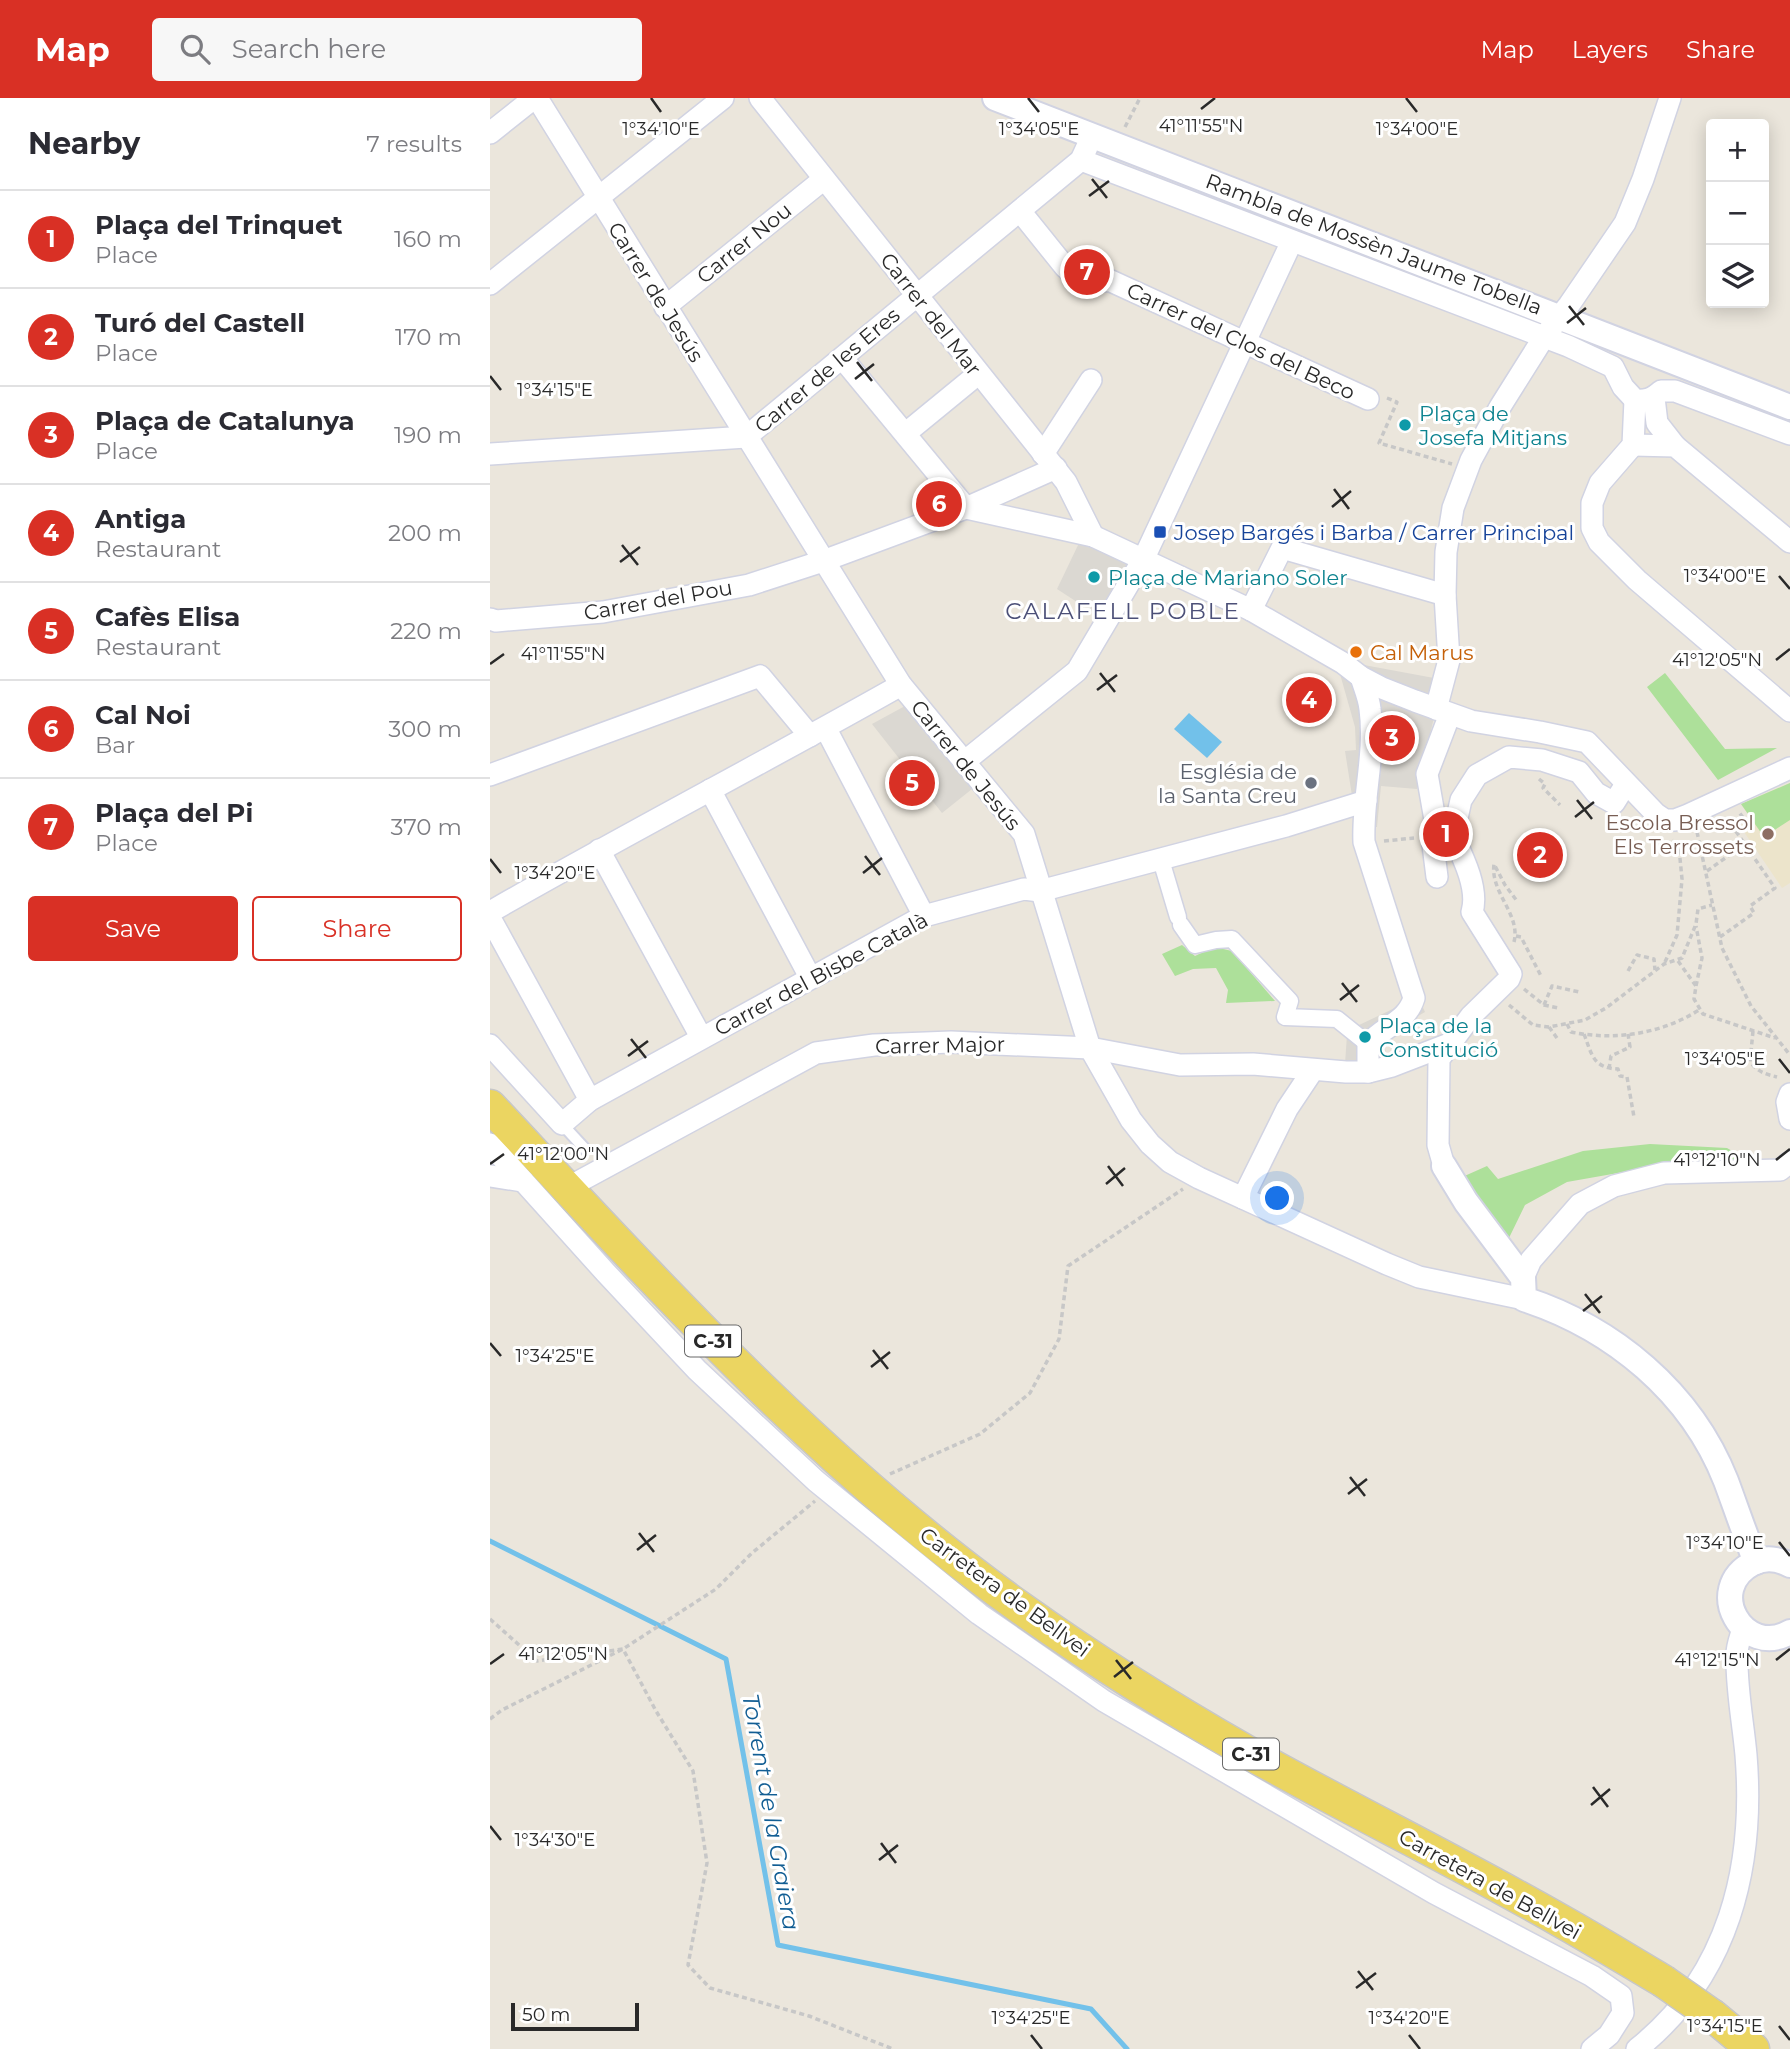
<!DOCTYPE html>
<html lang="en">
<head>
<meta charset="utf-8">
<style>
  :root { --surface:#fff; --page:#f7f7f7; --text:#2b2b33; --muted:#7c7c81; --line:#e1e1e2; --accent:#d93025 }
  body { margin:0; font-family:Montserrat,sans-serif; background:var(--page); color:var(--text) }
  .controls { position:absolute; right:21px; top:21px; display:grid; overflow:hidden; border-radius:7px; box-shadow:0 4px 18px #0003 }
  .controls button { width:63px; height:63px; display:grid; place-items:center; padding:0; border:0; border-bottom:2px solid var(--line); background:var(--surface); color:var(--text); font:35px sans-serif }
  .scale { position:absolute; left:21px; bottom:18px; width:128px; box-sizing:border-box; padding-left:7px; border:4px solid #292929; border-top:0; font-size:19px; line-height:24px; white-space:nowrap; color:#292929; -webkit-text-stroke:5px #fff; paint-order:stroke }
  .you { position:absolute; left:788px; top:1101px; width:24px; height:24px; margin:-18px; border:5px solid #fff; border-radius:50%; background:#1a73e8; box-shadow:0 0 0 10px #1a73e833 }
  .badge { display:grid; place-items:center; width:46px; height:46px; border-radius:50%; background:var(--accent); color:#fff; font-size:23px; font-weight:700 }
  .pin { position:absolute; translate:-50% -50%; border:4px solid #fff; box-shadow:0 2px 7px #0006 }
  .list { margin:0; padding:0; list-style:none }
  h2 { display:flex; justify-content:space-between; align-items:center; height:91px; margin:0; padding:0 28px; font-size:30px }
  h2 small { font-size:23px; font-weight:400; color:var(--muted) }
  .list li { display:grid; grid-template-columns:46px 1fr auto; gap:21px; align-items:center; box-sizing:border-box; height:98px; padding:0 28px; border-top:2px solid var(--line) }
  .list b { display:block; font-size:26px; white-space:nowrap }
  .list p { margin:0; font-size:23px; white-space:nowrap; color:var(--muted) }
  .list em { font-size:23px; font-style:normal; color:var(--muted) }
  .actions { display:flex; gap:14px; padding:21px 28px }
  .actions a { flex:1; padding:16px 0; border:2px solid var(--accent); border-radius:7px; text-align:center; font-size:24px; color:var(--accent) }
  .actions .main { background:var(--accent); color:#fff }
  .icon { flex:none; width:38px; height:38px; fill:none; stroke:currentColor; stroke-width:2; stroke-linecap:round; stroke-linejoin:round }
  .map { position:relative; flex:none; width:1300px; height:1951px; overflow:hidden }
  header { display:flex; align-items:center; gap:42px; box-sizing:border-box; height:98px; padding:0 35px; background:var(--accent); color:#fff }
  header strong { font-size:33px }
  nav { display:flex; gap:38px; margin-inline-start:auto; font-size:24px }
  .search { width:490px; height:63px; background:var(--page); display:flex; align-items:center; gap:18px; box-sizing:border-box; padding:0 24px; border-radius:7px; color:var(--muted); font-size:26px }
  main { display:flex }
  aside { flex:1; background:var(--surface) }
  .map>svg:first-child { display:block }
  .education { fill:#ece4cb }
  .green { fill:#ade09a }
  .plaza { fill:#dbd8d2 }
  .water { fill:#72c1ea }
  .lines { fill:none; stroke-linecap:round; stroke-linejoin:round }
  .stream { stroke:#72c1ea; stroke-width:5 }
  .service-casing { stroke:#d1d3e2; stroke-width:14 }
  .pedestrian-casing { stroke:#d1d3e2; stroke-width:19 }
  .minor-casing { stroke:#d1d3e2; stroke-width:24 }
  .tertiary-casing { stroke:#d1d3e2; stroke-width:28 }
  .primary-casing { stroke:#c7c7c7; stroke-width:35 }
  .path { stroke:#c7c7c7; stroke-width:3.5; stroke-dasharray:5 3.5; stroke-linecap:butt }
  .service { stroke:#fff; stroke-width:10 }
  .pedestrian { stroke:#fff; stroke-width:16 }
  .minor { stroke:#fff; stroke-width:21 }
  .tertiary { stroke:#fff; stroke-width:24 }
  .primary { stroke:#ebd561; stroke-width:32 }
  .primary-bridge-casing { stroke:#c7c7c7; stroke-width:35; stroke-linecap:butt }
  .primary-bridge { stroke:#ebd561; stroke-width:32 }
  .ticks { fill:none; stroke:#292929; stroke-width:2.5 }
  .culture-dot { fill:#0f9aa8; stroke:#fff; stroke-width:2.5 }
  .transit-dot { fill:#1a4fb4; stroke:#fff; stroke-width:2.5 }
  .food-dot { fill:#e8710a; stroke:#fff; stroke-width:2.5 }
  .worship-dot { fill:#6b7280; stroke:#fff; stroke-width:2.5 }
  .education-dot { fill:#8d6e63; stroke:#fff; stroke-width:2.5 }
  .labels { text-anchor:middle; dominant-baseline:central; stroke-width:6; stroke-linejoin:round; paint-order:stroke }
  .shield { fill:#fff; stroke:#696969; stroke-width:2 }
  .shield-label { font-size:19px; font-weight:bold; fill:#292929 }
  .street-label { font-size:21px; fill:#292929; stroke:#fff }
  .culture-label { font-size:21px; fill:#0d838f; stroke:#fff; text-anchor:start }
  .transit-label { font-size:21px; fill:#164399; stroke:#fff; text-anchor:start }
  .food-label { font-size:21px; fill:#c56008; stroke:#fff; text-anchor:start }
  .worship-label { font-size:21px; fill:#5b616d; stroke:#fff; text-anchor:end }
  .education-label { font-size:21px; fill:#785e54; stroke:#fff; text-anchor:end }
  .neighbourhood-label { font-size:23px; letter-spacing:2px; fill:#4c5078; stroke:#fff }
  .water-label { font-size:23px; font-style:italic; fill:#125e94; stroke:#fff }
  .ticks-label { font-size:18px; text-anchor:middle; fill:#292929; stroke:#fff; stroke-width:6; stroke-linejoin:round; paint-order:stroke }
</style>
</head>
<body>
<header>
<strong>Map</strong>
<div class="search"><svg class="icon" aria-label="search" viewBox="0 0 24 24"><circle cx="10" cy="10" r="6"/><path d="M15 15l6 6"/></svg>Search here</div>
<nav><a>Map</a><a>Layers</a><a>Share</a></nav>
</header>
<main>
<aside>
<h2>Nearby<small>7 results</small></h2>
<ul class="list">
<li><span class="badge">1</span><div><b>Plaça del Trinquet</b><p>Place</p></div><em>160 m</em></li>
<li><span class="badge">2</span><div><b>Turó del Castell</b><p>Place</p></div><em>170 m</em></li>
<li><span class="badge">3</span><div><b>Plaça de Catalunya</b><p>Place</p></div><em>190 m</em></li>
<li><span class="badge">4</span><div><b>Antiga</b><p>Restaurant</p></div><em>200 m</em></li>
<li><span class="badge">5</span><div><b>Cafès Elisa</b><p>Restaurant</p></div><em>220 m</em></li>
<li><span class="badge">6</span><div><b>Cal Noi</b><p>Bar</p></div><em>300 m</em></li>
<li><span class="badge">7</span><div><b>Plaça del Pi</b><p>Place</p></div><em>370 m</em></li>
</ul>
<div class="actions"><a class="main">Save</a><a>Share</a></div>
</aside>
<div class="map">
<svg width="1300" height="1951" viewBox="0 0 1300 1951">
  <rect width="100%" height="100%" fill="#ebe6dc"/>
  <!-- education -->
  <path class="education" d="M 1300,685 L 1300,785 L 1292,790 L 1250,728 L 1261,721 L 1251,706 Z"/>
  <!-- green -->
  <g class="green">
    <path d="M 1175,575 L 1235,651 L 1287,650 L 1228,682 L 1157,589 Z"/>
    <path d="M 1300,685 L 1300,722 L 1274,739 L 1251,706 Z"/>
    <path d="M 692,847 L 705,858 L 724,849 L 742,853 L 785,903 L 736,905 L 738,892 L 726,870 L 703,871 L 685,878 L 672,856 Z"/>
    <path d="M 1160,1046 L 1237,1050 L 1258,1062 L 1211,1062 L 1179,1066 L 1077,1084 L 1035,1107 L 1018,1142 L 970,1080 L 997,1068 L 1008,1081 L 1093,1053 Z"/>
  </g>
  <!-- plaza -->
  <g class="plaza">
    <path d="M 590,443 L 643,465 L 610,519 L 567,491 Z"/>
    <path d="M 855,556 L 874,567 L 944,580 L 946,611 L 927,691 L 891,688 L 887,729 L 873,728 L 863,704 L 855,653 L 866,652 L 865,629 L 850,576 Z"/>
    <path d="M 415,608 L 482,691 L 452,715 L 382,626 Z"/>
    <path d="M 928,899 L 935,914 L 890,940 L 903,969 L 854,980 L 857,937 L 867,928 Z"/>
  </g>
  <!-- water -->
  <path class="water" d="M 699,615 L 732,644 L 717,660 L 684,631 Z"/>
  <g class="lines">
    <!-- stream -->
    <path class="stream" d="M 0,1443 L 236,1561 L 288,1847 L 601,1911 L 637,1951"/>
    <!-- service casing -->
    <g class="service-casing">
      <path id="service" d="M 72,1026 L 95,1051"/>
    </g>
    <!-- pedestrian casing -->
    <g class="pedestrian-casing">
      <g id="pedestrian">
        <path d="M 671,762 L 688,819"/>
        <path d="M 691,827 L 705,847 L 726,842 L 742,841 L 800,903 L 795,919 L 847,921 L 878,946"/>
      </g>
    </g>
    <!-- minor casing -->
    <g class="minor-casing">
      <g id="minor">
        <path d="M 47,0 L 411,587 L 534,736 L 600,950 L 641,1022 L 660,1046 L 680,1064 L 709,1080 L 897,1166 L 929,1179 L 1034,1201"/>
        <path d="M 270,0 L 576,384 L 603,438"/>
        <path d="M 0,35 L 44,0"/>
        <path d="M 591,62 L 1078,248 L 1123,269 L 1133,289 L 1145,302 C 1156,303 1162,301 1171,293 L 1185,293 L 1300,336"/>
        <path d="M 530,113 L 575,169 L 589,181 L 621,183 L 878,301"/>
        <path d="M 0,186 L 233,0"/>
        <path d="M 175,209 L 334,81"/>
        <path d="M 353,261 L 476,410"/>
        <path d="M 1164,300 L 1167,325 L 1185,348"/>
        <path d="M 1145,302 L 1143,347 L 1110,385 L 1102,405 L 1102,430 L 1109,444 L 1147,482 L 1300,613"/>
        <path d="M 416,335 L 488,276"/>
        <path d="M 1143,347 L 1185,348 L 1300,444"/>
        <path d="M 0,356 L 256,339 L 591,62 L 597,49"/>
        <path d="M 553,356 L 601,282"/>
        <path d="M 476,410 L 603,438 L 761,512 L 853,565 L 871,579 L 892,590 L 925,603 L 981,623 L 1050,634 L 1097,644 L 1166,716 L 1175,722 L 1185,722 L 1198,717 L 1300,670"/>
        <path d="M 761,512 L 792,450 L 955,497"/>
        <path d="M 0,521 L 6,523 L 113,514 L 259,487 L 333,463 L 476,410 L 566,370"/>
        <path d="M 871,579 C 874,589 879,600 880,611 C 886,655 872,700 874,744 L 924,900 C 917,924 895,927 878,946 L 878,974"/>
        <path d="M 946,611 L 959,562 L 955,497 L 956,454 L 963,410 L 981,362 L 1010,309 L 1054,239 L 1079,207 L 1135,125 L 1153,81 L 1180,0"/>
        <path d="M 336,631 L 434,818"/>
        <path d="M 474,664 L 587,573 L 654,460 L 802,143"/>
        <path d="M 0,677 L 270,578 L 320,638"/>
        <path d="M 220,692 L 320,879"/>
        <path d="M 963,738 L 971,702 L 987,677 L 1019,659 L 1052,662 L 1089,674 L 1106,695 L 1124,705 L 1136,686"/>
        <path d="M 109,752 L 211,939"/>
        <path d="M 947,779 L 942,739 L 945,722 L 937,676 L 960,616"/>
        <path d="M 0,814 C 136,736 275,664 411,587"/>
        <path d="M 0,820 L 100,1002"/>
        <path d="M 0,947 L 72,1026 L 100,1002 L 434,818 L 534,791 L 550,793 L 796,728 L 876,703"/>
        <path d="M 1300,996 L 1297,1004 L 1300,1021"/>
        <path d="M 0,1046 L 116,1175 L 207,1272 L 326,1383 L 489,1516 L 614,1603 L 944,1795 L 1102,1878 L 1131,1898 L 1133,1915 L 1119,1937 L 1102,1951"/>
        <path d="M 954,1068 L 948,1047 L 949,961 L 981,918 L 1019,881 L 1021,876 L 982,814 C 989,791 973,759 963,738"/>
        <path d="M 0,1078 L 33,1083"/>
        <path d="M 77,1090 L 326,955 L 384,947 L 461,944 L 600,950 L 690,967 L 763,966 L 856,974 L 878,974 L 902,968 L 959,946"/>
        <path d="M 753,1100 L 797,1011 L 823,972"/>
        <path d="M 1033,1180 L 1041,1162 L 1090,1106 L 1124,1088 L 1174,1075 L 1290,1072 L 1300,1064"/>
        <path d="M 1147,1951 C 1239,1878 1265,1769 1256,1657 C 1253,1624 1246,1589 1247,1556 C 1247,1547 1251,1538 1253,1530"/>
      </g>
    </g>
    <!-- tertiary casing -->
    <g class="tertiary-casing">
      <g id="tertiary">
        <path d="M 505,0 L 1300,309"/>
        <path d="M 954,1068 L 976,1104 L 1033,1180 L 1034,1201 C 1123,1230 1201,1294 1236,1383 C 1246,1410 1255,1437 1266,1464"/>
        <path d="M 1300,1467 C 1289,1461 1275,1459 1263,1465 C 1213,1491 1254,1561 1300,1534"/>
      </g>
    </g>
    <!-- primary casing -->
    <g class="primary-casing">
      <g id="primary">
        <path d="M 0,1008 C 167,1186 332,1369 532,1511 C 605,1563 680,1610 757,1654 C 861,1712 968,1764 1071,1823 C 1105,1842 1139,1863 1173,1883"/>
        <path d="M 1223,1918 L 1263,1951"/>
      </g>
    </g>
    <!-- path -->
    <g class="path">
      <path d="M 635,29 L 650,0"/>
      <path d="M 897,300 L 907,304 L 889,345 L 962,366"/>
      <path d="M 1049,681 L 1055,686 L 1053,690 L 1070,707"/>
      <path d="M 1207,734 L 1232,850 L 1261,908 L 1300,957"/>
      <path d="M 894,743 L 924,740"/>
      <path d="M 1217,773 L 1255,746"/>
      <path d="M 1026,838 L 1031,839 L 1051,878"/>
      <path d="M 1230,839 L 1264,815 L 1260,808 L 1285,790 L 1243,729 L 1254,721 L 1249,714"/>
      <path d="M 1024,844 C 1031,816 1000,795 1004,766 L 1015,787 L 1027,803"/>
      <path d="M 1188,863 L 1206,888 L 1204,901 L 1213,916 L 1285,940"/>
      <path d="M 1175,864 L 1187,837 L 1192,781 L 1189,750 L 1182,742"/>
      <path d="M 1138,873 L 1147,857 L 1164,861 L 1165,872"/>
      <path d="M 1206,888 L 1212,860 L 1206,828"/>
      <path d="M 1034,891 L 1054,907 L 1068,910"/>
      <path d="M 1019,907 L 1043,927 L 1059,929 L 1095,922 L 1116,910 L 1174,866 L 1192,860 L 1206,826 L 1208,811 L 1222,807"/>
      <path d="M 1054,907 L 1062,888 L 1089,894"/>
      <path d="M 1077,926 L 1081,934 C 1125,943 1171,936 1209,912"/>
      <path d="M 1059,929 L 1067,940"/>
      <path d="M 1263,933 L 1260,964 C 1268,974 1275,976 1287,979"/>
      <path d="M 1094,936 C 1102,957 1103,970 1128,971 L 1130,978 L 1137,979 L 1144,1019"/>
      <path d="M 1119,971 L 1121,958 L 1140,949 L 1138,936"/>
      <path d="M 400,1376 L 490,1336 L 540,1295 L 569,1241 L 578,1168 L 693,1091"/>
      <path d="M 0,1521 L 47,1563 L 133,1551 L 166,1613 L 203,1673 L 217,1765 L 198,1867 L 220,1890 L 319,1918 L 403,1951"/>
      <path d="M 0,1621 L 12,1612 L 133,1551 L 226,1491 L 262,1455 L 325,1403"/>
    </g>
    <!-- service -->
    <use href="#service" class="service"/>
    <!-- pedestrian -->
    <use href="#pedestrian" class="pedestrian"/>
    <!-- minor -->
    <use href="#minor" class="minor"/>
    <!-- tertiary -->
    <use href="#tertiary" class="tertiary"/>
    <!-- primary -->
    <use href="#primary" class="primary"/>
    <!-- primary-bridge casing -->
    <g class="primary-bridge-casing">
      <path id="primary-bridge" d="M 1173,1883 L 1223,1918"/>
    </g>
    <!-- primary-bridge -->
    <use href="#primary-bridge" class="primary-bridge"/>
  </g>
  <!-- ticks -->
  <path class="ticks" d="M 161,0 L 171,14M 538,0 L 549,14M 916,0 L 927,14M 711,11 L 725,0M 602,81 L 617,100M 599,98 L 619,83M 1079,208 L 1094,227M 1077,225 L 1096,210M 367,264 L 382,283M 0,278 L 11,292M 365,281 L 384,266M 844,391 L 859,411M 842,409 L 861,393M 132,447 L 148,467M 130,464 L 150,449M 1289,478 L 1300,491M 1286,562 L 1300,551M 0,566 L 14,556M 610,575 L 625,594M 607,592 L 627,577M 1087,702 L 1102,721M 1085,719 L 1104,704M 375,758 L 390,777M 0,761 L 11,775M 373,775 L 392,760M 852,885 L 867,904M 850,902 L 869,887M 141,941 L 156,960M 138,958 L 158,943M 1289,961 L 1300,975M 1286,1062 L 1300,1051M 0,1066 L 14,1056M 618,1068 L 633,1088M 616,1086 L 635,1070M 1095,1196 L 1110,1215M 1093,1213 L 1112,1198M 0,1245 L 11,1258M 383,1252 L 398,1271M 381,1269 L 400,1254M 860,1379 L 875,1398M 858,1396 L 877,1381M 149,1435 L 164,1454M 1289,1444 L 1300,1458M 147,1452 L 166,1437M 626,1562 L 641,1581M 1286,1562 L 1300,1551M 0,1566 L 14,1556M 624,1579 L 643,1564M 1103,1689 L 1118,1709M 1101,1707 L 1120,1691M 0,1728 L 11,1742M 391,1745 L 406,1765M 389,1762 L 408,1747M 868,1873 L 883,1892M 866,1890 L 886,1875M 1289,1928 L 1300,1942M 541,1937 L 552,1951M 919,1937 L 930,1951"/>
  <!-- markers -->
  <g class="culture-dot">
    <circle cx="915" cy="327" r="7"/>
    <circle cx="604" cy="479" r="7"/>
    <circle cx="875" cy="939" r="7"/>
  </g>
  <rect class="transit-dot" x="663" y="427" width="14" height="14" rx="3.5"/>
  <circle class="food-dot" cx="866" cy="554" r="7"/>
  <circle class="worship-dot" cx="821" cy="685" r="7"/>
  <circle class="education-dot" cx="1278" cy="736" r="7"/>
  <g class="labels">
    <!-- shield labels -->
    <g class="shield">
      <rect x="195" y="1227.5" width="56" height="31" rx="5"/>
      <rect x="733" y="1640.5" width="56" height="31" rx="5"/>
    </g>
    <g class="shield-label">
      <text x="223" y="1243">C-31</text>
      <text x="761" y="1656">C-31</text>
    </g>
    <!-- street labels -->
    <g class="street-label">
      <text transform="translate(254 145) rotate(-39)">Carrer Nou</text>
      <text transform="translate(884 146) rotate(21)">Rambla de Mossèn Jaume Tobella</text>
      <text transform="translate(166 194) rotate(58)">Carrer de Jesús</text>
      <text transform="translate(441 216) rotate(52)">Carrer del Mar</text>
      <text transform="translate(751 243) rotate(25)">Carrer del Clos del Beco</text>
      <text transform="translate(337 272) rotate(-40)">Carrer de les Eres</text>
      <text transform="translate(168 502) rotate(-10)">Carrer del Pou</text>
      <text transform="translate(476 667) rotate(51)">Carrer de Jesús</text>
      <text transform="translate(331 876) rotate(-28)">Carrer del Bisbe Català</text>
      <text transform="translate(450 947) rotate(-1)">Carrer Major</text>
      <text transform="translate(515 1494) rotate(36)">Carretera de Bellvei</text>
      <text transform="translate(1000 1786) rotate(29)">Carretera de Bellvei</text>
    </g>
    <!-- culture labels -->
    <g class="culture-label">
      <text x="929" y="315">Plaça de<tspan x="929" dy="24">Josefa Mitjans</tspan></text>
      <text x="618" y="479">Plaça de Mariano Soler</text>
      <text x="889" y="927">Plaça de la<tspan x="889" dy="24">Constitució</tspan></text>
    </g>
    <!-- transit labels -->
    <g class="transit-label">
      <text x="684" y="434">Josep Bargés i Barba / Carrer Principal</text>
    </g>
    <!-- food labels -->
    <g class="food-label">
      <text x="880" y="554">Cal Marus</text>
    </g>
    <!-- worship labels -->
    <g class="worship-label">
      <text x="807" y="673">Església de<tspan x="807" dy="24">la Santa Creu</tspan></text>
    </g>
    <!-- education labels -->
    <g class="education-label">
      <text x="1264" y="724">Escola Bressol<tspan x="1264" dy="24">Els Terrossets</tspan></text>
    </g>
    <!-- neighbourhood labels -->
    <g class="neighbourhood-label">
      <text x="633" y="513">CALAFELL POBLE</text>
    </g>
    <!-- water labels -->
    <g class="water-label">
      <text transform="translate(281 1714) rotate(80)">Torrent de la Graiera</text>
    </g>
  </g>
  <g class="ticks-label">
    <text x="711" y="34">41°11'55"N</text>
    <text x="549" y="37">1°34'05"E</text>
    <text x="927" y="37">1°34'00"E</text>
    <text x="171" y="37">1°34'10"E</text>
    <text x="65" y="298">1°34'15"E</text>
    <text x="1235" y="484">1°34'00"E</text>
    <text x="73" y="562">41°11'55"N</text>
    <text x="1227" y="568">41°12'05"N</text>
    <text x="65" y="781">1°34'20"E</text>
    <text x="1235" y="967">1°34'05"E</text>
    <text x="73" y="1062">41°12'00"N</text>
    <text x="1227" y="1068">41°12'10"N</text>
    <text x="65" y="1264">1°34'25"E</text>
    <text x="1235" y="1451">1°34'10"E</text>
    <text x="73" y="1562">41°12'05"N</text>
    <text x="1227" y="1568">41°12'15"N</text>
    <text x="65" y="1748">1°34'30"E</text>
    <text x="541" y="1926">1°34'25"E</text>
    <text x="919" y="1926">1°34'20"E</text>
    <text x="1235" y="1934">1°34'15"E</text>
  </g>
</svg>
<div class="controls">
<button>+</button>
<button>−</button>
<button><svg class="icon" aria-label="layers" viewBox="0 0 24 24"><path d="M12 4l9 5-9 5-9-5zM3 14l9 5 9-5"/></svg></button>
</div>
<div class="scale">50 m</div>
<div class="you"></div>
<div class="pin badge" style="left:956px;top:736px">1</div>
<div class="pin badge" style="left:1050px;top:757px">2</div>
<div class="pin badge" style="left:902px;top:640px">3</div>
<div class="pin badge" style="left:819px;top:602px">4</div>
<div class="pin badge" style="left:422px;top:685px">5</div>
<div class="pin badge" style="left:449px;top:406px">6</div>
<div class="pin badge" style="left:597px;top:174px">7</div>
</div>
</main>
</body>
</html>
